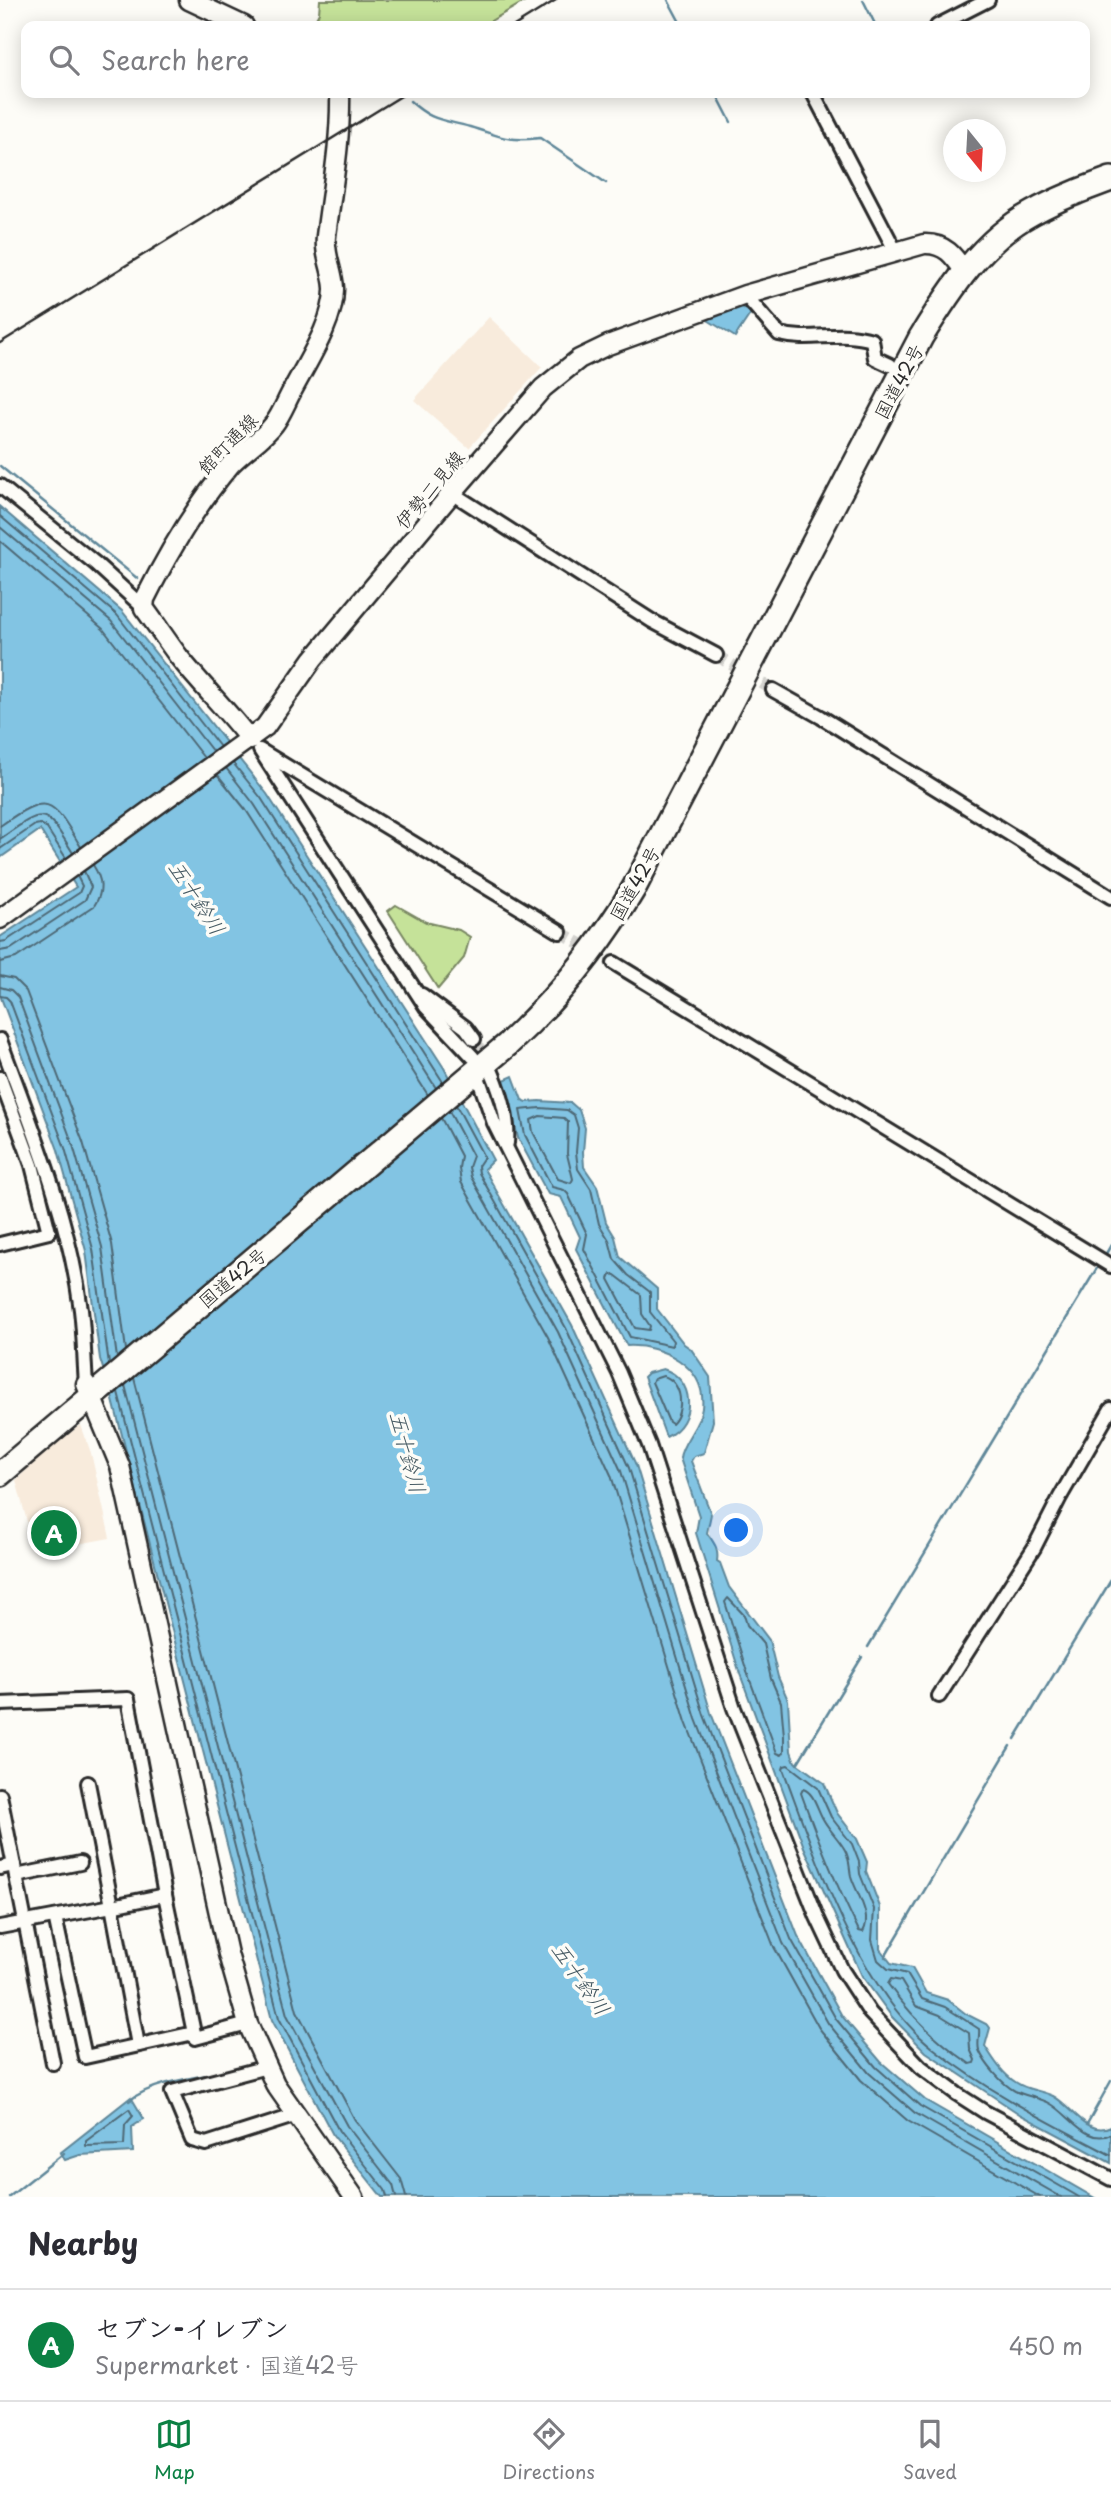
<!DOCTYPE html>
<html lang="en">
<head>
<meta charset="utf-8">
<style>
  :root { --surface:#fff; --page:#f2f2f3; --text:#2b2b33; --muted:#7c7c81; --line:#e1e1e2; --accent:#0b8043 }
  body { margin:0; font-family:"Playpen Sans","Klee One",sans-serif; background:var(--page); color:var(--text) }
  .compass { position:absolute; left:943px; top:119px; width:63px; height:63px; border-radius:50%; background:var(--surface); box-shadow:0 4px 18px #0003; rotate:162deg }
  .you { position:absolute; left:737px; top:1531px; width:24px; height:24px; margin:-18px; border:5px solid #fff; border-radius:50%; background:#1a73e8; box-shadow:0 0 0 10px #1a73e833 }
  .badge { display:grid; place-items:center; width:46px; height:46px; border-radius:50%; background:var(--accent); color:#fff; font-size:23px; font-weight:700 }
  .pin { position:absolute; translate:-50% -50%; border:4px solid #fff; box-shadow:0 2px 7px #0006 }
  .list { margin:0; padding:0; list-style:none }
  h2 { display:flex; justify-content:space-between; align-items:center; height:91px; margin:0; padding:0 28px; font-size:30px }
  h2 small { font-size:23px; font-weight:400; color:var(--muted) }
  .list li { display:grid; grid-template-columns:46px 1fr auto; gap:21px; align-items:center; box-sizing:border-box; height:112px; padding:0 28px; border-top:2px solid var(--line) }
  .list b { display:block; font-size:26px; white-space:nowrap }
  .list p { margin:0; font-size:23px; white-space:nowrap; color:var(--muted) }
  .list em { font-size:23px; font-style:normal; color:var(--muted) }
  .icon { flex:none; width:38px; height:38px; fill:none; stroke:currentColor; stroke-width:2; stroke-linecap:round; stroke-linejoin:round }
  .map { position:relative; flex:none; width:1111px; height:2197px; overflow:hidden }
  .search { position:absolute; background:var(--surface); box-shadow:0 4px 18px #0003; left:21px; right:21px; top:21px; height:77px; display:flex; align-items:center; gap:18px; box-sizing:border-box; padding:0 24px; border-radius:14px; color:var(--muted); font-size:26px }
  .sheet { height:203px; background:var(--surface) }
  nav { display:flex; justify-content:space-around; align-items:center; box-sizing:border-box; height:98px; border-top:2px solid var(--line); background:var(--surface); font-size:19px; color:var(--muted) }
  nav a { display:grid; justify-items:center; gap:4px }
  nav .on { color:var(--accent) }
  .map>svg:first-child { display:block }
  .built { fill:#f8ebdc }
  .green { fill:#c5e299; stroke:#788662; stroke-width:2 }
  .water { fill:#82c4e3; stroke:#5f8799; stroke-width:2 }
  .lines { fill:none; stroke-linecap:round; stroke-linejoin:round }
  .shore { stroke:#4e6875; stroke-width:2 }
  .stream { stroke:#5f8799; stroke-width:2.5 }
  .street-tunnel { stroke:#d3d2ce; stroke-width:12; stroke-dasharray:12 6; stroke-linecap:butt }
  .street-casing { stroke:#2b2b2b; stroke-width:18 }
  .secondary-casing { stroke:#2b2b2b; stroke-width:23 }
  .highway-casing { stroke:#2b2b2b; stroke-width:28 }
  .street { stroke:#fdfcf7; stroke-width:12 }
  .secondary { stroke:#fdfcf7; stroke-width:18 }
  .highway { stroke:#fdfcf7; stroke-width:23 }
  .rail { stroke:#2b2b2b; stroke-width:2.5 }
  .labels { text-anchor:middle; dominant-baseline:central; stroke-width:7; stroke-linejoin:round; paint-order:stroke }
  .street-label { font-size:19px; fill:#2b2b2b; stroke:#fdfcf7 }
  .water-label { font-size:21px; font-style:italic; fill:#455962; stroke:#fdfcf7 }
</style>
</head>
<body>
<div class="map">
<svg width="1111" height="2197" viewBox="0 0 1111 2197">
  <rect width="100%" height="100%" fill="#fdfcf7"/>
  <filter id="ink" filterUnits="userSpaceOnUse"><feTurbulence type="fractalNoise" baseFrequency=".0143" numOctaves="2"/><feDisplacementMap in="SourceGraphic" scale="14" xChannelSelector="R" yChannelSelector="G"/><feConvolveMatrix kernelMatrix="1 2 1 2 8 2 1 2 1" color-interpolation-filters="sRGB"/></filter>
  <g filter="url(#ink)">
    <!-- built -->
    <g class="built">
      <path d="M 489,317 L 542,367 L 469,448 L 414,400 Z"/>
      <path d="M 81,1425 L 91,1453 L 110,1538 L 35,1552 L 16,1480 L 35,1462 L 41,1453 Z"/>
    </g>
    <!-- green -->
    <g class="green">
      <path d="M 320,0 L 527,0 L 482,26 L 446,26 L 443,24 L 440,26 L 312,26 L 319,13 Z"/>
      <path d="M 396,905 L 426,922 L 459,930 L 470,937 L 464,958 L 438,989 L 388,911 Z"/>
    </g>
    <!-- water -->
    <g class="water">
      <path d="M 734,302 L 751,313 L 735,337 L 706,319 L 681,327 Z"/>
      <path d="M 0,507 L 122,611 L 267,794 L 444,1068 L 493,1160 L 484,1169 L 572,1325 L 636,1465 L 711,1713 L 798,1936 L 842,2016 L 881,2062 L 925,2100 L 1093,2197 L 382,2197 L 333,2135 L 272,2020 L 113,1400 L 100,1359 L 86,1251 L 58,1150 L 0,995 L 0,937 L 76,887 L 40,830 L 0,858 Z"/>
      <path d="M 513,1076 L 522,1100 L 527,1102 L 539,1101 L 571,1103 L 579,1110 L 585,1128 L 583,1152 L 584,1167 L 597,1186 L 606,1222 L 615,1237 L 620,1257 L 657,1289 L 657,1309 L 684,1344 L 691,1349 L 710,1377 L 713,1421 L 704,1453 L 694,1456 L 691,1461 L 711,1514 L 707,1533 C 714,1543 719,1548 717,1561 L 720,1563 L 729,1587 L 769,1640 L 778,1677 L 788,1700 L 791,1751 L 795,1762 L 824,1783 L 837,1813 L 857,1839 L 867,1862 L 866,1871 L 880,1907 L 880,1949 L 891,1963 L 912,1968 L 926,1993 L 948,2000 L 966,2014 L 988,2025 L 990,2028 L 985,2046 C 993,2059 1003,2075 1017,2083 C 1027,2090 1041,2090 1053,2096 C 1071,2105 1088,2138 1111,2126 L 1111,2163 L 1021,2115 L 926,2052 L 892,2017 L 862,1976 L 804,1847 L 740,1674 L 696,1533 L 699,1516 L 680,1458 C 681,1443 700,1426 702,1408 C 707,1366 661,1344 627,1346 L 576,1249 L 580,1237 L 561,1197 L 548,1194 L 518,1138 L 504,1080 Z"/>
      <path d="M 663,1369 C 695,1378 697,1423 666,1437 L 644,1377 L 648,1373 Z"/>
      <path d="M 131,2097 L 144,2119 L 132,2127 L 133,2152 L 80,2155 L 65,2160 L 60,2153 Z"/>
    </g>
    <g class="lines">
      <!-- shore -->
      <g class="shore">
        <path d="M 0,516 L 117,615 L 220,747"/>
        <path d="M 0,527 L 111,621 L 213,752"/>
        <path d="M 0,541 L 103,629 L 204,758"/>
        <path d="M 233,763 L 261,798 L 443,1082"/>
        <path d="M 226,768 L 254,804 L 436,1088"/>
        <path d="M 217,774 L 246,810 L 428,1095"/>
        <path d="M 0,826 C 49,791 52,799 81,847"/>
        <path d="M 0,839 C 45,807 44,806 73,853"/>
        <path d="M 0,849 L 35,825 L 40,824 L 46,827 L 66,858"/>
        <path d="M 0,942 L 6,941 L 79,893 L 82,886 L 77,876"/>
        <path d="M 0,951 L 11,949 L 85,900 L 91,887 L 84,871"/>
        <path d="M 0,962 L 16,958 L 94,906 C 104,891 102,879 93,865"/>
        <path d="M 0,976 L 14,979 L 26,991 L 83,1142 L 112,1244 L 126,1350"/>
        <path d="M 0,987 L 11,990 L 18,997 L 73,1145 L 102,1247 L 117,1358"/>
        <path d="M 0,996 L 6,997 L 10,1001 L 65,1148 L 93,1249 L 109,1364"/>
        <path d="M 456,1105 L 484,1157 L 478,1166 L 479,1173 L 566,1328 L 629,1468 L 704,1715 L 791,1939 L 836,2019 L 876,2067 L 920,2106 L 1079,2197"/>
        <path d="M 540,1108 L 567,1110 L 574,1115 L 578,1128 L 576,1152 L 578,1169 L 591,1189 L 599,1224 L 609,1240 L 614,1259 L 628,1275 L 650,1292 L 650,1312 L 673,1341 L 672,1346 L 630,1337 L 584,1249 L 587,1234 L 568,1194 L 564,1190 L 552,1187 L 525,1135 L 520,1110 Z"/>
        <path d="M 449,1111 L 473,1156 L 469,1167 L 471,1177 L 558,1332 L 621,1471 L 696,1719 L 783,1943 L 828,2023 L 869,2073 L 915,2113 L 1061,2197"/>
        <path d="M 540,1116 L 564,1118 L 568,1122 L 567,1154 L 573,1179 L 571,1183 L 558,1179 L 533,1132 L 531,1120 Z"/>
        <path d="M 441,1118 L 461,1156 L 459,1168 L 461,1182 L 548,1337 L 611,1475 L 686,1722 L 774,1947 L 819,2028 L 861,2080 L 908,2121 L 1040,2197"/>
        <path d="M 611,1274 L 615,1275 L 641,1295 L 642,1314 L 650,1326 L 649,1330 L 635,1328 L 609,1279 Z"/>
        <path d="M 663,1376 C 683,1381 685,1412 672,1424 L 669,1422 L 652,1382 L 654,1379 Z"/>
        <path d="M 134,1378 L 297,2011 L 355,2120 L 401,2179 L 406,2197"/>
        <path d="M 125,1385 L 287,2015 L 347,2126 L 393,2185 L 396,2197"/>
        <path d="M 118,1392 L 279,2018 L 339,2131 L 385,2190 L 387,2197"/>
        <path d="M 728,1598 L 744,1615 L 747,1625 L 763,1644 L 771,1679 L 781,1702 L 784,1736 L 784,1752 L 782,1755 L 777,1753 L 747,1672 L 725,1602 Z"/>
        <path d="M 803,1789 C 814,1792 817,1809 823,1819 C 829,1830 839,1839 845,1850 C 850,1859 849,1867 851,1876 C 856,1893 873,1915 863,1932 L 859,1931 C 837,1887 818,1840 801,1793 Z"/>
        <path d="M 891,1979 L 901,1981 L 916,2006 L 940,2015 L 969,2033 L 970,2049 L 975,2060 L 974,2063 L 970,2064 C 937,2041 911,2017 888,1984 Z"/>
        <path d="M 129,2109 L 133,2116 L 125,2125 L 124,2145 L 86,2146 L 86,2141 Z"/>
        <path d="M 1111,2134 C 1087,2146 1069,2114 1051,2104 C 1040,2097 1027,2097 1015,2091 C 1002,2084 985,2064 979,2050 C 977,2043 980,2035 979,2029 L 945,2007 L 922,1999 L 907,1974 L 888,1969 L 878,1960 L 872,1940 L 874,1909 L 860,1874 L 859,1862 L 852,1844 L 831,1817 L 818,1788 L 788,1765 L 784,1766 L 783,1769 C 816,1857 858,1989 933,2048 C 987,2091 1050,2123 1111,2155"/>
      </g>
      <!-- stream -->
      <g class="stream">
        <path d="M 668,0 L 682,26"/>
        <path d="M 863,0 L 876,26"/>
        <path d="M 716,93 L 731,122"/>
        <path d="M 410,101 C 433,122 442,119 470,127 C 501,136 505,142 540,138 L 606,183"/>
        <path d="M 0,466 L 138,579"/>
        <path d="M 1104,1257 L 1111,1245"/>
        <path d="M 868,1647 L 1100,1263"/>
        <path d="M 1015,1739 L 1111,1580"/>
        <path d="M 797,1764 L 862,1657"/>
        <path d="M 885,1957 L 1010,1746"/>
        <path d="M 129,2101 C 153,2081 199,2077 229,2071"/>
        <path d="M 1087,2124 L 1111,2081"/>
        <path d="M 9,2197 L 64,2153"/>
      </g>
      <!-- street-tunnel -->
      <g class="street-tunnel">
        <path d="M 716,655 L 773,690"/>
        <path d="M 560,932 L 614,963"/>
        <path d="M 474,1039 L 489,1066"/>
      </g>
      <!-- street casing -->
      <g class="street-casing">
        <g id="street">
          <path d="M 937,26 L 988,0"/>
          <path d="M 813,93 L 896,252"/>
          <path d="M 745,295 L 779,334 C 810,342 841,330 872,340 L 875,358 L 890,365"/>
          <path d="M 0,486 L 96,564 L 144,608"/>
          <path d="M 452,493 L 652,621 L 716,655"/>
          <path d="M 773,690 L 821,717 L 1111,897"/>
          <path d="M 260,750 L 426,1007 L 473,1057"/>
          <path d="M 263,752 L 560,932"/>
          <path d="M 614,963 L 1111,1266"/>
          <path d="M 422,995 L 466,1028 L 474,1039"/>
          <path d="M 0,1040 C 32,1127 69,1216 81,1310 C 84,1334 84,1359 86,1384"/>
          <path d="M 476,1071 L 494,1123 L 619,1373 L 649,1445 L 734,1708 L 817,1917 L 842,1970 L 870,2013 L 921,2067 L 957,2094 L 985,2112 L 1111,2179"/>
          <path d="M 492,1072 C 501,1093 509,1120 507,1143"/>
          <path d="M 0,1078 L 32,1165 L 49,1232 L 0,1244"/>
          <path d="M 939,1696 L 1034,1548 L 1060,1497 L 1111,1409"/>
          <path d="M 0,1704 L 128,1699 L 165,1895"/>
          <path d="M 88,1783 L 112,1906 L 165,1895 L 194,2033"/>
          <path d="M 0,1795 L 53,2063"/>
          <path d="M 0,1868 L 14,1865"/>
          <path d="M 16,1876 L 80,1863"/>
          <path d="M 55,1917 L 85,2057 L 194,2033 L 195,2038 L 248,2024"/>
          <path d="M 0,1927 L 112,1906 L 138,2045"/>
          <path d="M 267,2067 L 172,2092 L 192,2140 L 206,2144 L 297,2115"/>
        </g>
      </g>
      <!-- secondary casing -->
      <g class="secondary-casing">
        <g id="secondary">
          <path d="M 189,0 L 244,26"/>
          <path d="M 250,740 C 228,711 202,686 179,657 C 167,641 156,624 144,608 L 145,599 C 169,551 196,505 231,464 C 244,450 262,440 274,424 C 281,415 286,402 292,391 C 306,364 335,320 334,288 C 333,270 324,255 326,236 C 332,188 341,142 340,93"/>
          <path d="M 0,919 L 265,727 L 313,659 L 452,493 L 543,388 L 579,359 L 608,345 L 745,295 L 924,244 C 945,243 954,256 965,272"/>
          <path d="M 86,1384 L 120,1466 L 228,1954 L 248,2024 L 275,2084 L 354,2197"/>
        </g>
      </g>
      <!-- highway casing -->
      <g class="highway-casing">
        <path id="highway" d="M 0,1474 L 507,1045 C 558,998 599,947 634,888 L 921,337 C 950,290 982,240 1032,213 C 1057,199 1084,189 1111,179"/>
      </g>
      <!-- street -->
      <use href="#street" class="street"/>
      <!-- secondary -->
      <use href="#secondary" class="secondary"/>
      <!-- highway -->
      <use href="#highway" class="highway"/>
      <!-- rail -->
      <g class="rail">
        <path d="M 514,26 L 556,0"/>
        <path d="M 0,343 L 406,93"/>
      </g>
    </g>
  </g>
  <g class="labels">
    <!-- street labels -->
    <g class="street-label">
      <text transform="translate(898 381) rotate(-62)">国道42号</text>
      <text transform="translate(227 443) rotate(-46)">館町通線</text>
      <text transform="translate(429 489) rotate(-50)">伊勢二見線</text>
      <text transform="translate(634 883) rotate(-61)">国道42号</text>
      <text transform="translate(232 1277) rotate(-40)">国道42号</text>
    </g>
    <!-- water labels -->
    <g class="water-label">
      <text transform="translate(198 897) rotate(57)">五十鈴川</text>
      <text transform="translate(409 1452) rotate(75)">五十鈴川</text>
      <text transform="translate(582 1978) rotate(55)">五十鈴川</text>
    </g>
  </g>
</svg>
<svg class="compass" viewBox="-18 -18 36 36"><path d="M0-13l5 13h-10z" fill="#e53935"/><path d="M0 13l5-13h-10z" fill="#7c7c81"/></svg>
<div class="you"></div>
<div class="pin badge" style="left:54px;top:1533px">A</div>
<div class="search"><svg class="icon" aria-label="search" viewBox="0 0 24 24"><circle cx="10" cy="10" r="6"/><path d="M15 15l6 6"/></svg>Search here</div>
</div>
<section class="sheet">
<h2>Nearby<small></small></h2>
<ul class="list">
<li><span class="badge">A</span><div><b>セブン-イレブン</b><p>Supermarket · 国道42号</p></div><em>450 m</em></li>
</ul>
</section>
<nav>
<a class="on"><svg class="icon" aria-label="map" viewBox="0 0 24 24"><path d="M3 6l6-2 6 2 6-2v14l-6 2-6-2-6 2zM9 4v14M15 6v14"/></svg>Map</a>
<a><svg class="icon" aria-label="directions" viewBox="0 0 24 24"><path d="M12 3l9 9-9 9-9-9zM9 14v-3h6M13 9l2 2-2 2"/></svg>Directions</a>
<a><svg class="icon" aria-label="saved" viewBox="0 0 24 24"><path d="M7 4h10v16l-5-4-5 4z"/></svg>Saved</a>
</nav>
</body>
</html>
